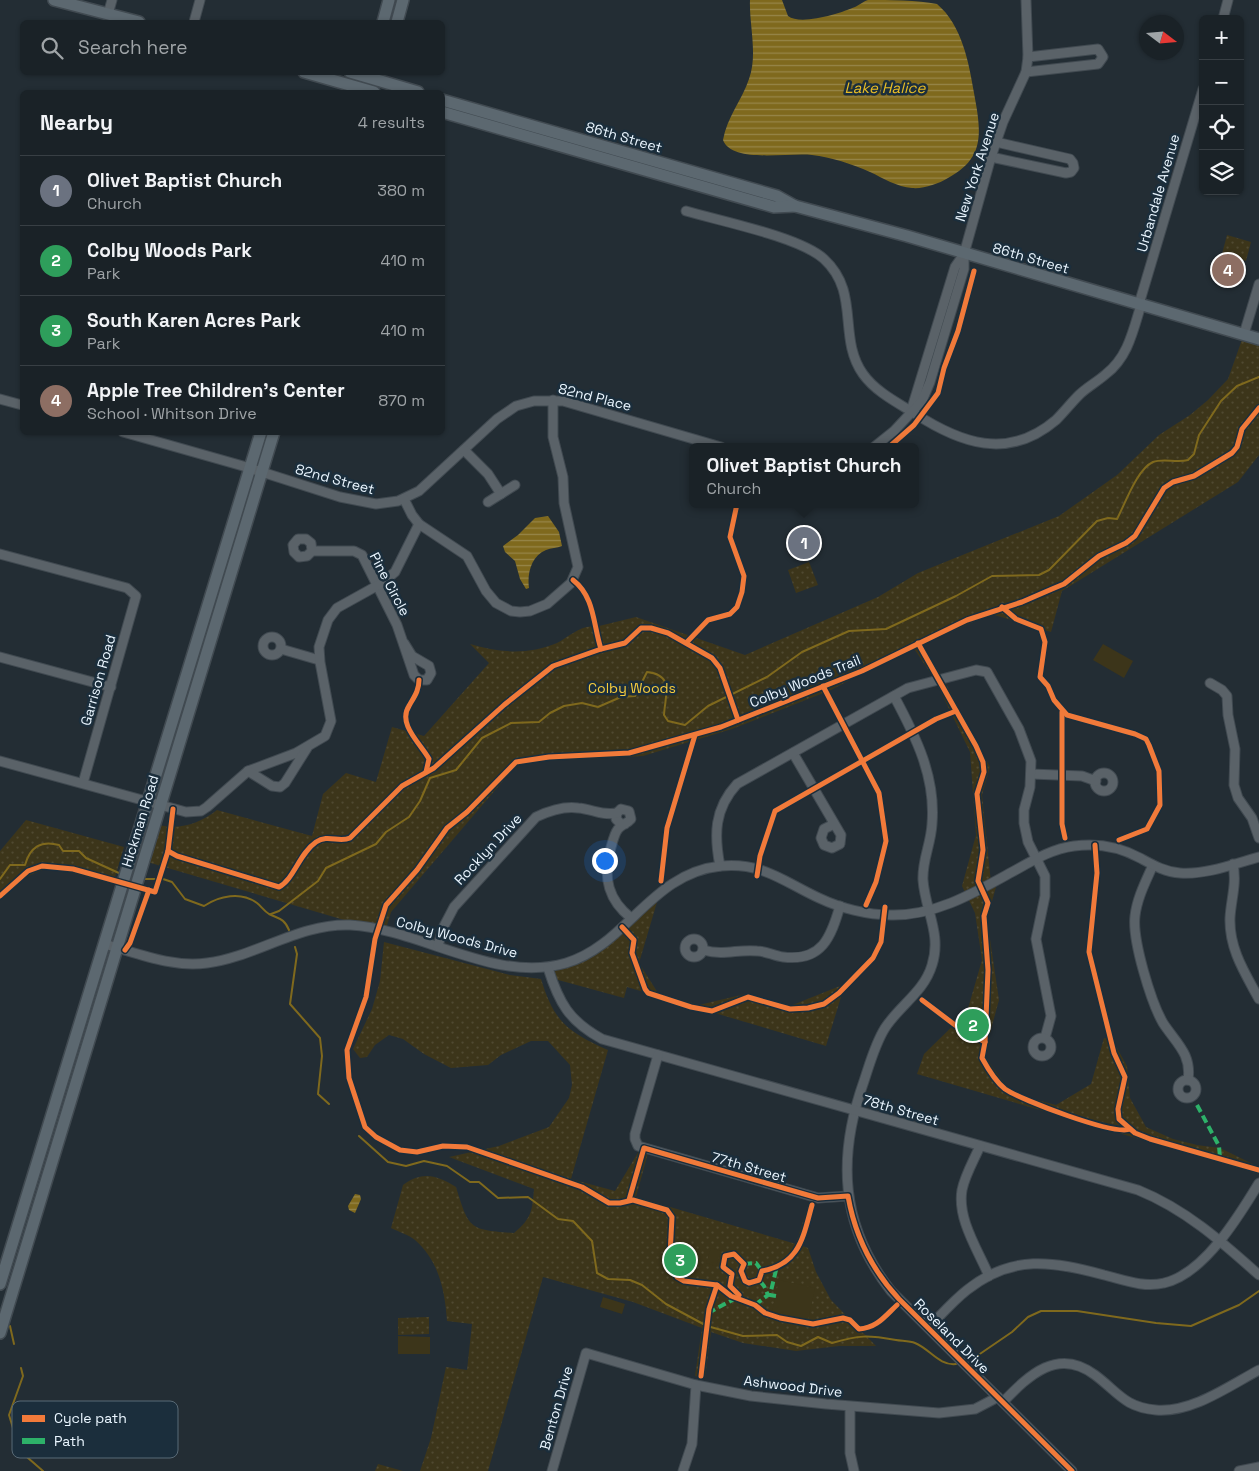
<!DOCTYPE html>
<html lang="en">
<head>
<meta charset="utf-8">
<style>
  :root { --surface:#1a2227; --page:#272f33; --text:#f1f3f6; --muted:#9fa4a7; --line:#383f44; --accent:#b45309 }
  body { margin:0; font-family:"Space Grotesk",sans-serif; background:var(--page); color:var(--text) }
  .controls { position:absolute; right:15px; top:15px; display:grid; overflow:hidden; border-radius:8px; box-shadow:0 1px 4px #0004 }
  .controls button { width:45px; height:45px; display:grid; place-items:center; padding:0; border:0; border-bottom:1px solid var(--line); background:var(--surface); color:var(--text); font:25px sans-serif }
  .compass { position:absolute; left:1139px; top:15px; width:45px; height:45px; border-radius:50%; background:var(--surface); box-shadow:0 1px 4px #0004; rotate:106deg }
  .you { position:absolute; left:604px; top:860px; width:18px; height:18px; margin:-12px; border:4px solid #fff; border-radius:50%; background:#1a73e8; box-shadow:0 0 0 8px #1a73e833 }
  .badge { display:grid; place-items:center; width:32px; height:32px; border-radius:50%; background:var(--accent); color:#fff; font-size:16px; font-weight:700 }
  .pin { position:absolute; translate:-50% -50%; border:2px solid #fff; box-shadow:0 1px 5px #0006 }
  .popup { position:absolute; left:689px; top:443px; width:230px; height:65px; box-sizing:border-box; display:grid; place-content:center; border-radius:8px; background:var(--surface); filter:drop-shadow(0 1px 4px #0005); font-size:16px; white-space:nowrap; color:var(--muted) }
  .popup b { font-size:19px; color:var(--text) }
  .popup::after { content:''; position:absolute; left:50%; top:100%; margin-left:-10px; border:10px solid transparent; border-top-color:var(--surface) }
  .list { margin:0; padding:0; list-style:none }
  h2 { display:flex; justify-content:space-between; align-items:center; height:65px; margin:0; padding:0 20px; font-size:21px }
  h2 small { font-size:16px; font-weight:400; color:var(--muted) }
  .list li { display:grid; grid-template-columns:32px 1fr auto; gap:15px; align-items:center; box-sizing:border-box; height:70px; padding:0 20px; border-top:1px solid var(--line) }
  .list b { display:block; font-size:19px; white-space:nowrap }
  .list p { margin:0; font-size:16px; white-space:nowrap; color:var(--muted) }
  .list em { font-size:16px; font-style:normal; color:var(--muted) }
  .icon { flex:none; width:28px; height:28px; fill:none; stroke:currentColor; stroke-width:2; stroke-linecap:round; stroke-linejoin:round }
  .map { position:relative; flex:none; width:1259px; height:1471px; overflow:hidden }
  .search { position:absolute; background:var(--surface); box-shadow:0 1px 4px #0004; left:20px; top:20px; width:425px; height:55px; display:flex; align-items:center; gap:12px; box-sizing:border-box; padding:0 18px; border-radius:8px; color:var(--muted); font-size:19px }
  .panel { position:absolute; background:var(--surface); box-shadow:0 1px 4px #0004; left:20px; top:90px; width:425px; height:345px; border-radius:8px }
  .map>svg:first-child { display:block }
  .grass { fill:url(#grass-dots) }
  .pitch { fill:#3c351a }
  .water { fill:url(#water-rules) }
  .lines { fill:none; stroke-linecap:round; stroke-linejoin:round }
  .stream { stroke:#7f691d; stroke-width:2 }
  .minor-casing { stroke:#414a51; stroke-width:11 }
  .major-casing { stroke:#414a51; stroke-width:14 }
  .minor { stroke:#5a6268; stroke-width:9 }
  .major { stroke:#5c6870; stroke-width:11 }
  .quiet { stroke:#2db169; stroke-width:4; stroke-dasharray:8 4; stroke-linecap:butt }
  .cycleway-casing { stroke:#1b2e3c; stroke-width:8 }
  .cycleway { stroke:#f17a3a; stroke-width:5 }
  .labels { text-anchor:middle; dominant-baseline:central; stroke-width:5; stroke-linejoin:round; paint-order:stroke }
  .street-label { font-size:14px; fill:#eaf6ff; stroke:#1b2e3c }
  .park-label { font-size:14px; fill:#f7cc3d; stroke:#1b2e3c }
  .water-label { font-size:15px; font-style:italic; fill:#e8bd26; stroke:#1b2e3c }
  .key { fill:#1b2e3c; stroke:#596a76; stroke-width:1 }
  .key-label { font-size:14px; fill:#eaf6ff }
</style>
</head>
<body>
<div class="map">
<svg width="1259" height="1471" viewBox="0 0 1259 1471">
  <defs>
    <pattern id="grass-dots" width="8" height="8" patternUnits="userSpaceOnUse" patternTransform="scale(1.25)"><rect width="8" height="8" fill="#3c351a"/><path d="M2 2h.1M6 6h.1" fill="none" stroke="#4f4931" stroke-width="1.8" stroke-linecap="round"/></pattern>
    <pattern id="water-rules" width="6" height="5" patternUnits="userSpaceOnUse" patternTransform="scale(1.25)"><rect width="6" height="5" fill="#7f691d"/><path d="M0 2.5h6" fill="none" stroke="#97864a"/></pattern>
  </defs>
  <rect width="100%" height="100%" fill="#232d34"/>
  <!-- grass -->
  <g class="grass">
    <path d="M 1227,235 L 1251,242 L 1246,261 L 1222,254 Z"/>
    <path d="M 1244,334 L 1259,339 L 1259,455 L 1238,482 L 1062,591 L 1051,632 L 991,614 L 922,645 L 943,678 L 990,767 L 982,795 L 991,883 L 998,880 L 987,919 L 999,1000 L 984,1055 L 1011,1093 L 1056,1105 L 1091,1084 L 1104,1038 L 1112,1039 L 1127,1066 L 1130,1098 L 1146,1127 L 1173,1139 L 1197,1145 L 1220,1148 L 1259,1167 L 1259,1174 L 917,1074 L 924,1054 L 967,1012 L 982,960 L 975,913 L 962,886 L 976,835 L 970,752 L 935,680 L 913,647 L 831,690 L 732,729 L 643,756 L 524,762 L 514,768 L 391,912 L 385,932 L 144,861 L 155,824 C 178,831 199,824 217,810 L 312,836 L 323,794 L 346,773 L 376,782 L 392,727 L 424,736 L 489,663 L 470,644 C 500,653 528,655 557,643 C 569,637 582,624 595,627 L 636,617 L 745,655 L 878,597 L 918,573 L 1059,516 L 1117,475 L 1159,435 L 1190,415 L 1208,400 L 1228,379 Z"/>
    <path d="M 809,562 L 818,585 L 796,593 L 788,570 Z"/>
    <path d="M 26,820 L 124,847 L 113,884 L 50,867 L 21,879 L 0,898 L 0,851 Z"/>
    <path d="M 660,892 L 639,963 L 658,993 L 699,1005 L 745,994 L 790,1006 L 845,984 L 826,1046 L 627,987 L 624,998 L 551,978 L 548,968 L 580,958 Z"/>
    <path d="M 384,942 L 510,975 L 541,979 C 554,1022 568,1032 608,1050 L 571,1179 L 615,1191 L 639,1151 L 648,1153 L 636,1197 L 796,1244 L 810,1199 L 815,1201 L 803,1246 L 808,1248 L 816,1272 L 831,1300 L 876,1346 L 839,1346 L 796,1351 L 743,1343 L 711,1332 L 705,1378 L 695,1376 L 702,1328 L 633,1302 L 543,1277 L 488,1471 L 420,1471 L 431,1438 L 446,1367 L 467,1370 L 472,1324 L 447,1321 C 445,1291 439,1261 415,1240 C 409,1235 399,1232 391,1228 L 403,1185 C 423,1171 436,1175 456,1187 C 469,1229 469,1230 514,1233 C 532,1218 532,1211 534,1189 L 449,1157 L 499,1146 L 549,1127 L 569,1098 L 572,1085 L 570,1065 L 548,1041 L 531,1041 L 501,1055 L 488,1065 L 451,1068 L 424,1054 L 403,1039 L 389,1035 L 375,1045 L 367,1057 L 360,1058 L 353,1049 L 372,1009 L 380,981 Z"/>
    <path d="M 429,1317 L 429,1334 L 398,1335 L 398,1318 Z"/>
    <path d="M 378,1464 L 403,1471 L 375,1471 Z"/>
  </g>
  <!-- pitch -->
  <g class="pitch">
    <path d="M 1103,644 L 1133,661 L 1124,678 L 1093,660 Z"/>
    <path d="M 711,1248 L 721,1251 L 716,1266 L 706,1263 Z"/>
    <path d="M 779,1280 L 815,1288 L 808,1320 L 772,1312 Z"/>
    <path d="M 603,1297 L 625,1304 L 622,1314 L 600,1307 Z"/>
    <path d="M 398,1336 L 430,1337 L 430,1354 L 398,1354 Z"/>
  </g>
  <!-- water -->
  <g class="water">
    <path d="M 750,0 L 782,0 L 788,16 C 801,26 841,13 855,7 C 859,5 864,1 868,0 C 888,0 918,0 937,4 C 962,25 969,63 974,93 C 981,131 986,158 948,178 C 938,184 924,189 912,188 C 897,187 883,178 870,172 C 852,164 831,157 812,155 C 789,152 732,164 723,140 C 727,117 742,100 749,79 C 758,54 749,25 750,0 Z"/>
    <path d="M 548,516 L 559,532 L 562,546 C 557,548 551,548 546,550 C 531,556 527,574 529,588 L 526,589 L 520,579 L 515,561 L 505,552 L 503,546 L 518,535 L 535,518 Z"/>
    <path d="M 355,1194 L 360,1195 L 361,1199 L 355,1213 L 349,1210 L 348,1206 Z"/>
  </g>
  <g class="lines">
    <!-- stream -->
    <g class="stream">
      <path d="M 0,879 L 10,865 L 25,865 C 30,847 41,840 59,845 L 63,851 L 79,851 L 86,858 L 121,874"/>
      <path d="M 143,879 L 163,879 L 172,882 L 185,899 L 204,906 C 219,896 241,891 257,903 C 261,906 264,911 269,914 C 279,919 284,918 289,930"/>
      <path d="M 271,914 L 279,911 L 318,881 L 326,868 L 376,844 L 386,832 L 409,817 L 420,801 L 430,778 L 456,770 L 482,738 L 511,723 L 539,722 L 550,713 L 564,706 L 582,703 L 598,707 L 621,697 L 635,696 L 647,672 C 675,675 665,695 664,715 L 668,721 L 685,725 L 708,706 L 767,677 L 802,652 L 849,631 L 886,629 L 956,596 L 992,576 L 1039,575 L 1049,570 L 1097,521 L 1108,518 L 1117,519 C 1125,504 1137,469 1153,462 C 1163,458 1177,463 1188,460 L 1194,454 L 1199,435 L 1221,401 L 1237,386 L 1259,377"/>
      <path d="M 295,947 L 297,954 L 290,1004 L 320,1038 L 322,1056 L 318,1094 L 329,1104"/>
      <path d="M 359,1136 L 388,1162 L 406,1166 L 424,1161 L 447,1166 L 470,1182 L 479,1182 L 498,1198 L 528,1197 L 558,1219 L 573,1221 L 592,1241 L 597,1273 L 608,1279 L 630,1280 L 642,1285 L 666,1304 L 707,1326 L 743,1336 L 777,1335 L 787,1342 L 801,1346 L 818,1337 L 832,1343 C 860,1335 867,1335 896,1340 C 902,1341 910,1341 915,1343 C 930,1349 939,1366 956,1364"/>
      <path d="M 10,1326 L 14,1344"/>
      <path d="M 971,1360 L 1012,1332 L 1028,1317 L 1041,1311 L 1077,1311 L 1156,1323 L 1191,1326 L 1239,1305 L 1259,1291"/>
      <path d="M 21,1368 L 23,1376 L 9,1415 L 20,1451 L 43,1471"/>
    </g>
    <!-- minor casing -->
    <g class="minor-casing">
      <g id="minor">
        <path d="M 108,14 L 112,0"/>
        <path d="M 1223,19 L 1228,0"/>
        <path d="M 194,22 L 200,0"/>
        <path d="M 1026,72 L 1098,64 L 1103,57 L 1098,49 L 1028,57"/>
        <path d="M 991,157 L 1066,173 L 1071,172 L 1074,168 L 1073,163 L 1070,159 L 996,142"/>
        <path d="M 686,211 C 720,221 800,237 824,259 C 861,293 837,337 863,374 C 875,391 896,402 914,413 C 960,443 1008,461 1056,420 C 1064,412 1071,403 1079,395 C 1087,387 1097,382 1106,374 C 1128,357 1133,331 1141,305"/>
        <path d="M 1139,304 L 1203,89"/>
        <path d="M 1244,334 L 1259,284"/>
        <path d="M 0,399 L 22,405"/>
        <path d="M 911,411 L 955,267 L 964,254"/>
        <path d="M 123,432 L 243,466 L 340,497 L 376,504 L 398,501 L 419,491 L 497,419 L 516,406 L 534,401 L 563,401 L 721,447"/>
        <path d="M 874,447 L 894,431 L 922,401 L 930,382 L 964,269 L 964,254 L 991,157 L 1003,122 L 1026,72 L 1028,57 L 1026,0"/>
        <path d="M 464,450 L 488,474 L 501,494"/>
        <path d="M 404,499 L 412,515 L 419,524 L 467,556 L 486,591 L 496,603 L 511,611 L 520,612 L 530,611 L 547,604 L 571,583 L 578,567 L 564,503 L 563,477 L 553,437 L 553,400"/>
        <path d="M 488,502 L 515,485"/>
        <path d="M 312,551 L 311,543 L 306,539 L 298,539 L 293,545 L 294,552 L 299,557 L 307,556 L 312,551 L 354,551 L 362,555 L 397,625 L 414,675 L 419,680 L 427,680 L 431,673 L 429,666 L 412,656 L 404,643"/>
        <path d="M 0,554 L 127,588 L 136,596 L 83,783"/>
        <circle cx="272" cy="646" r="9"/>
        <path d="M 281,649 L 319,660"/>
        <path d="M 0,657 L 111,687"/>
        <path d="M 1210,683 L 1222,690 L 1227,696 L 1228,715 L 1235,749 L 1234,785 L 1238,798 L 1252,818 L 1259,838"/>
        <path d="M 894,696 C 916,737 936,777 932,824 C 931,844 922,860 923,880 C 925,910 942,934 932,965 C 924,992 900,1005 885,1028 C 875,1044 870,1063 864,1081 C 837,1157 840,1226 891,1291 L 1072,1471"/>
        <path d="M 793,753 L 841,835 L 840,844 L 832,848 L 824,845 L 821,838 L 824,829 L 834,824"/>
        <path d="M 0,761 L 186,812 L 201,811 L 207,807 L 248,771 L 296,753 L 325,736 L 331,721 L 320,662 L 319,647 L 328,620 L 337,608 L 382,583 L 395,572 L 419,524"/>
        <path d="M 248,771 L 272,786 L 280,787 L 285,783 L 307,748"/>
        <circle cx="1104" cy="782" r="9"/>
        <path d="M 1031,774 L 1082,776 L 1096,781"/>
        <path d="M 625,824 L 621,824 L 616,819 L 617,813 L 621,809 L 629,811 L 631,819 C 627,824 622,824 618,829 C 614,834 612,844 610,851 C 603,878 608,900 631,918"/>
        <path d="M 1233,864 C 1237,884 1231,899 1230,918 C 1229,949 1245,973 1259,999"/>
        <path d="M 1153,865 C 1146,881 1137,898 1135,916 C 1132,940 1151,1002 1163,1023 C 1176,1043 1192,1054 1188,1080"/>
        <path d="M 720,866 C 714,835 714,809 737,784 L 908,688 L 976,670 L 987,672 L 1019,729 L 1031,761 L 1030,787 L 1024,810 L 1024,823 L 1028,842 L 1045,876 L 1045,896 L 1036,939 L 1051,1016 L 1045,1038"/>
        <circle cx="694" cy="948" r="9"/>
        <path d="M 104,944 C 137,953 172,968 207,963 C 255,957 300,923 350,925 C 421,929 495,984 566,963 C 627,945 651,873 721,866 C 763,862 784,882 819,898 C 840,908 867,915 891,915 C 935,916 974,893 1012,872 C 1032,861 1051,849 1074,846 C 1097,843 1120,847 1140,858 C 1153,865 1165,872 1180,873 C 1206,875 1234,864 1259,857"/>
        <path d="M 438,946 L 443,928 L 454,907 L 536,817 C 549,811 564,806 578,808 C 593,809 601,816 617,813"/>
        <path d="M 703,950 C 726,956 736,949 757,951 C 766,951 774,956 783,957 C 822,962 831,937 840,906"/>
        <path d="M 548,968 C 559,1003 569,1021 602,1039 L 1138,1190 C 1185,1209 1221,1241 1259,1275"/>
        <circle cx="1042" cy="1047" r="9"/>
        <path d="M 658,1055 L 635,1134 L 635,1139 L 638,1146 L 818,1198 L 848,1196"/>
        <circle cx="1187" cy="1089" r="9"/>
        <path d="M 980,1146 C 974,1160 965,1175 962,1190 C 957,1219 978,1250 989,1276"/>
        <path d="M 929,1327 C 941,1315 953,1301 967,1290 C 1012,1254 1053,1261 1104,1275 C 1124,1280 1144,1288 1164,1283 C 1204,1274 1239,1216 1259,1183"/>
        <path d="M 1003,1402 C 1029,1375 1058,1347 1095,1375 C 1118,1392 1124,1407 1156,1410 C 1192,1413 1229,1386 1259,1370"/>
        <path d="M 850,1407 L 850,1453 L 854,1471"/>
        <path d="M 552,1471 L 586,1353 L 696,1385 L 751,1396 L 826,1404 L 939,1413 L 975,1409 L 998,1397"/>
        <path d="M 683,1471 L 692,1444 L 696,1385"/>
        <path d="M 1239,1471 L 1259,1467"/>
      </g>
    </g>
    <!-- major casing -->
    <g class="major-casing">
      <g id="major">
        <path d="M 54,0 L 139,22"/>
        <path d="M 383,22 L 389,0"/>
        <path d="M 397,22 L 403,0"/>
        <path d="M 304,72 L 374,92"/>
        <path d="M 350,72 L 418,92"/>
        <path d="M 442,100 L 777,196 L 795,206 L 907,236 L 1259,339"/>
        <path d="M 442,112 L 774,207 L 795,206"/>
        <path d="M 0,1284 L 261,432"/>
        <path d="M 0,1333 L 274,432"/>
      </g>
    </g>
    <!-- minor -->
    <use href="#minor" class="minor"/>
    <!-- major -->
    <use href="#major" class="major"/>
    <!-- quiet -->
    <g class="quiet">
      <path d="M 1197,1105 L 1219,1146 L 1220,1158"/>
      <path d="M 744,1264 L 756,1263 L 762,1271"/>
      <path d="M 776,1296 L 770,1295 L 777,1266"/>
      <path d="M 755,1305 L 768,1295 L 764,1286 L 759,1280"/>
      <path d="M 708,1313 L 736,1298"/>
    </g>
    <!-- cycleway casing -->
    <g class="cycleway-casing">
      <g id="cycleway">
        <path d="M 889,447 L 914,425 L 938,393 L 944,368 L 958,331 L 974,271"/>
        <path d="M 573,580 C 595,597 593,625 601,649"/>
        <path d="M 1002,607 L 1016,619 L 1041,629 L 1045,642 L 1040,677 L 1048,686 L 1054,700 L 1067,715 L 1135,734 L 1146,739 L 1149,745 L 1159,771 L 1160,805 L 1147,829 L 1119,840"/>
        <path d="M 687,642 L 708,620 L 730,614 L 737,607 L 742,592 L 744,576 L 730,537 L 737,504"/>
        <path d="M 918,643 L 976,746 L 983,762 L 984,772 L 977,794 L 983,850 L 978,881 L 988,903 L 984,916 L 988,970 L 985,1042 L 982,1058 C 988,1069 995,1081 1005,1089 C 1021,1100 1115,1136 1130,1129"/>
        <path d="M 419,680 C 419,691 414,697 409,706 C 397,724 421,744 429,759 L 426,772"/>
        <path d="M 823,686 L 879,793 L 886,841 L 876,882 L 866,905"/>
        <path d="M 1062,712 L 1062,824 L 1065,838"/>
        <path d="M 1095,845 L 1097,873 L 1089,952 L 1114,1053 L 1125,1077 L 1118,1109 L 1119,1119 L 1135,1133 L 1150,1139 L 1259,1170"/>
        <path d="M 168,851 L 177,856 L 279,887 C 294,879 299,854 316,842 C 328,834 339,843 350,838 L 402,786 L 434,768 L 504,705 L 553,666 L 601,649 L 625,643 L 641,628 L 651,628 L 668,633 L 712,658 L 720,668 L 738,720"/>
        <path d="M 757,876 L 760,856 L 775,811 L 936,719 L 956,711"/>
        <path d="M 661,881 L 667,828 L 695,735"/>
        <path d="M 0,896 L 28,871 L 42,866 L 73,869 L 155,892 L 168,851 L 173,809"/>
        <path d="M 622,927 L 634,940 L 632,953 L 645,989 L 648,993 L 691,1007 L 712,1011 L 748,997 L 790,1009 L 808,1008 L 824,1004 L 839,993 L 873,958 L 881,942 L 885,907"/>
        <path d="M 125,950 L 130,943 L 149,890"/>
        <path d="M 922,1000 L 955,1025 L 985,1042"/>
        <path d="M 629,1200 L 644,1148 L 818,1198 L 848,1196 C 855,1236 872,1270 899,1299 L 1072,1471"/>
        <path d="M 739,1295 L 730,1286 L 732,1274 L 723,1267 L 725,1256 L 734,1254 L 744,1264 L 741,1271 L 745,1281 L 749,1283 L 759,1280 L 762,1271 C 800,1264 803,1237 812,1205"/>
        <path d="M 897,1305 C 885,1316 877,1328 859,1329 L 850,1320 L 843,1318 L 813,1324 L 780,1318 L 765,1313 L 755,1305 L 731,1296 L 717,1285 L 684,1281 L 677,1277 L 670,1255 L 672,1217 L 667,1210 L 633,1200 L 620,1203 L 609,1203 L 582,1187 L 467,1147 L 443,1146 L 417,1152 L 400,1150 L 376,1137 L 365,1127 L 349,1078 L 347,1050 L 366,997 L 375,939 L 386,905 L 417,870 L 447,828 L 467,812 L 516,762 L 549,757 L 629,753 L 721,727 L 862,671 L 967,620 L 1022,602 L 1052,589 L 1064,584 L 1099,556 L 1126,543 L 1135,536 L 1164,488 L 1173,482 L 1194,476 L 1232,453 L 1237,447 L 1242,429 L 1259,408"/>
        <path d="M 701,1376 L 709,1309 L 717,1285"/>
      </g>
    </g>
    <!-- cycleway -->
    <use href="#cycleway" class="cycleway"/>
  </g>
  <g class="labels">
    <!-- street labels -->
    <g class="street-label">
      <text transform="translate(624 137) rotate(16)">86th Street</text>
      <text transform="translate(977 167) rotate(-72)">New York Avenue</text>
      <text transform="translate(1158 193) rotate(-74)">Urbandale Avenue</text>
      <text transform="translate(1031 258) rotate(16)">86th Street</text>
      <text transform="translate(595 397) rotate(14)">82nd Place</text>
      <text transform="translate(335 479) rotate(15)">82nd Street</text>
      <text transform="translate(390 584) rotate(62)">Pine Circle</text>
      <text transform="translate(98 680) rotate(-74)">Garrison Road</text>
      <text transform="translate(805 681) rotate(-22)">Colby Woods Trail</text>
      <text transform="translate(140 821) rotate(-73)">Hickman Road</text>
      <text transform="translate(488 849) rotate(-47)">Rocklyn Drive</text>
      <text transform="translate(457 937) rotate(15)">Colby Woods Drive</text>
      <text transform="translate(901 1110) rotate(16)">78th Street</text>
      <text transform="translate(749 1167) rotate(16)">77th Street</text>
      <text transform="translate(952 1336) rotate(45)">Roseland Drive</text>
      <text transform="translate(793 1386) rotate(7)">Ashwood Drive</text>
      <text transform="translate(556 1408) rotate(-74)">Benton Drive</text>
    </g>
    <!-- park labels -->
    <g class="park-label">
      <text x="632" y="688">Colby Woods</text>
    </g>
    <!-- water labels -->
    <g class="water-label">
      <text x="885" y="87">Lake Halice</text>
    </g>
  </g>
  <!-- legend -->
  <rect x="12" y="1401" width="166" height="57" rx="8" class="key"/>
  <rect x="22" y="1415" width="23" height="7" fill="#f17a3a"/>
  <rect x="22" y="1438" width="23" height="6" fill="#2db169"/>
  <g class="key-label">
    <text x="54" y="1423">Cycle path</text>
    <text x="54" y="1446">Path</text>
  </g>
</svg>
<div class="controls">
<button>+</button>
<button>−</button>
<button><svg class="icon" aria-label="locate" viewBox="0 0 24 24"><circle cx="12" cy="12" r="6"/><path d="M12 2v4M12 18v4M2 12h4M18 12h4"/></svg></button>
<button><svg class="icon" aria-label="layers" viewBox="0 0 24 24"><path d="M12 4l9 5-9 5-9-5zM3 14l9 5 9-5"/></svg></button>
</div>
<svg class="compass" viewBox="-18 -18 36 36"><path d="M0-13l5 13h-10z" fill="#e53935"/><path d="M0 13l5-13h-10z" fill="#9fa4a7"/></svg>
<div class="you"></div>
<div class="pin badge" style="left:804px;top:543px;background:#6b7280">1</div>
<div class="popup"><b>Olivet Baptist Church</b>Church</div>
<div class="pin badge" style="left:973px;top:1025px;background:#2e9e5b">2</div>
<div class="pin badge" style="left:680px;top:1260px;background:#2e9e5b">3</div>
<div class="pin badge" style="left:1228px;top:270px;background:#8d6e63">4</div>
<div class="search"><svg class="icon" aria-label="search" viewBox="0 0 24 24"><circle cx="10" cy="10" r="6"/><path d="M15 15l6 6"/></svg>Search here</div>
<section class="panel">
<h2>Nearby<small>4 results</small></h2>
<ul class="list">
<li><span class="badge" style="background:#6b7280">1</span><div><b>Olivet Baptist Church</b><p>Church</p></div><em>380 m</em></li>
<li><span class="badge" style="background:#2e9e5b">2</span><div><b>Colby Woods Park</b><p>Park</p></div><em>410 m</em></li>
<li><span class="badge" style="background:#2e9e5b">3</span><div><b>South Karen Acres Park</b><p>Park</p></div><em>410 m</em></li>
<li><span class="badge" style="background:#8d6e63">4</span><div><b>Apple Tree Children's Center</b><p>School · Whitson Drive</p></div><em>870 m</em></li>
</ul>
</section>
</div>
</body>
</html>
